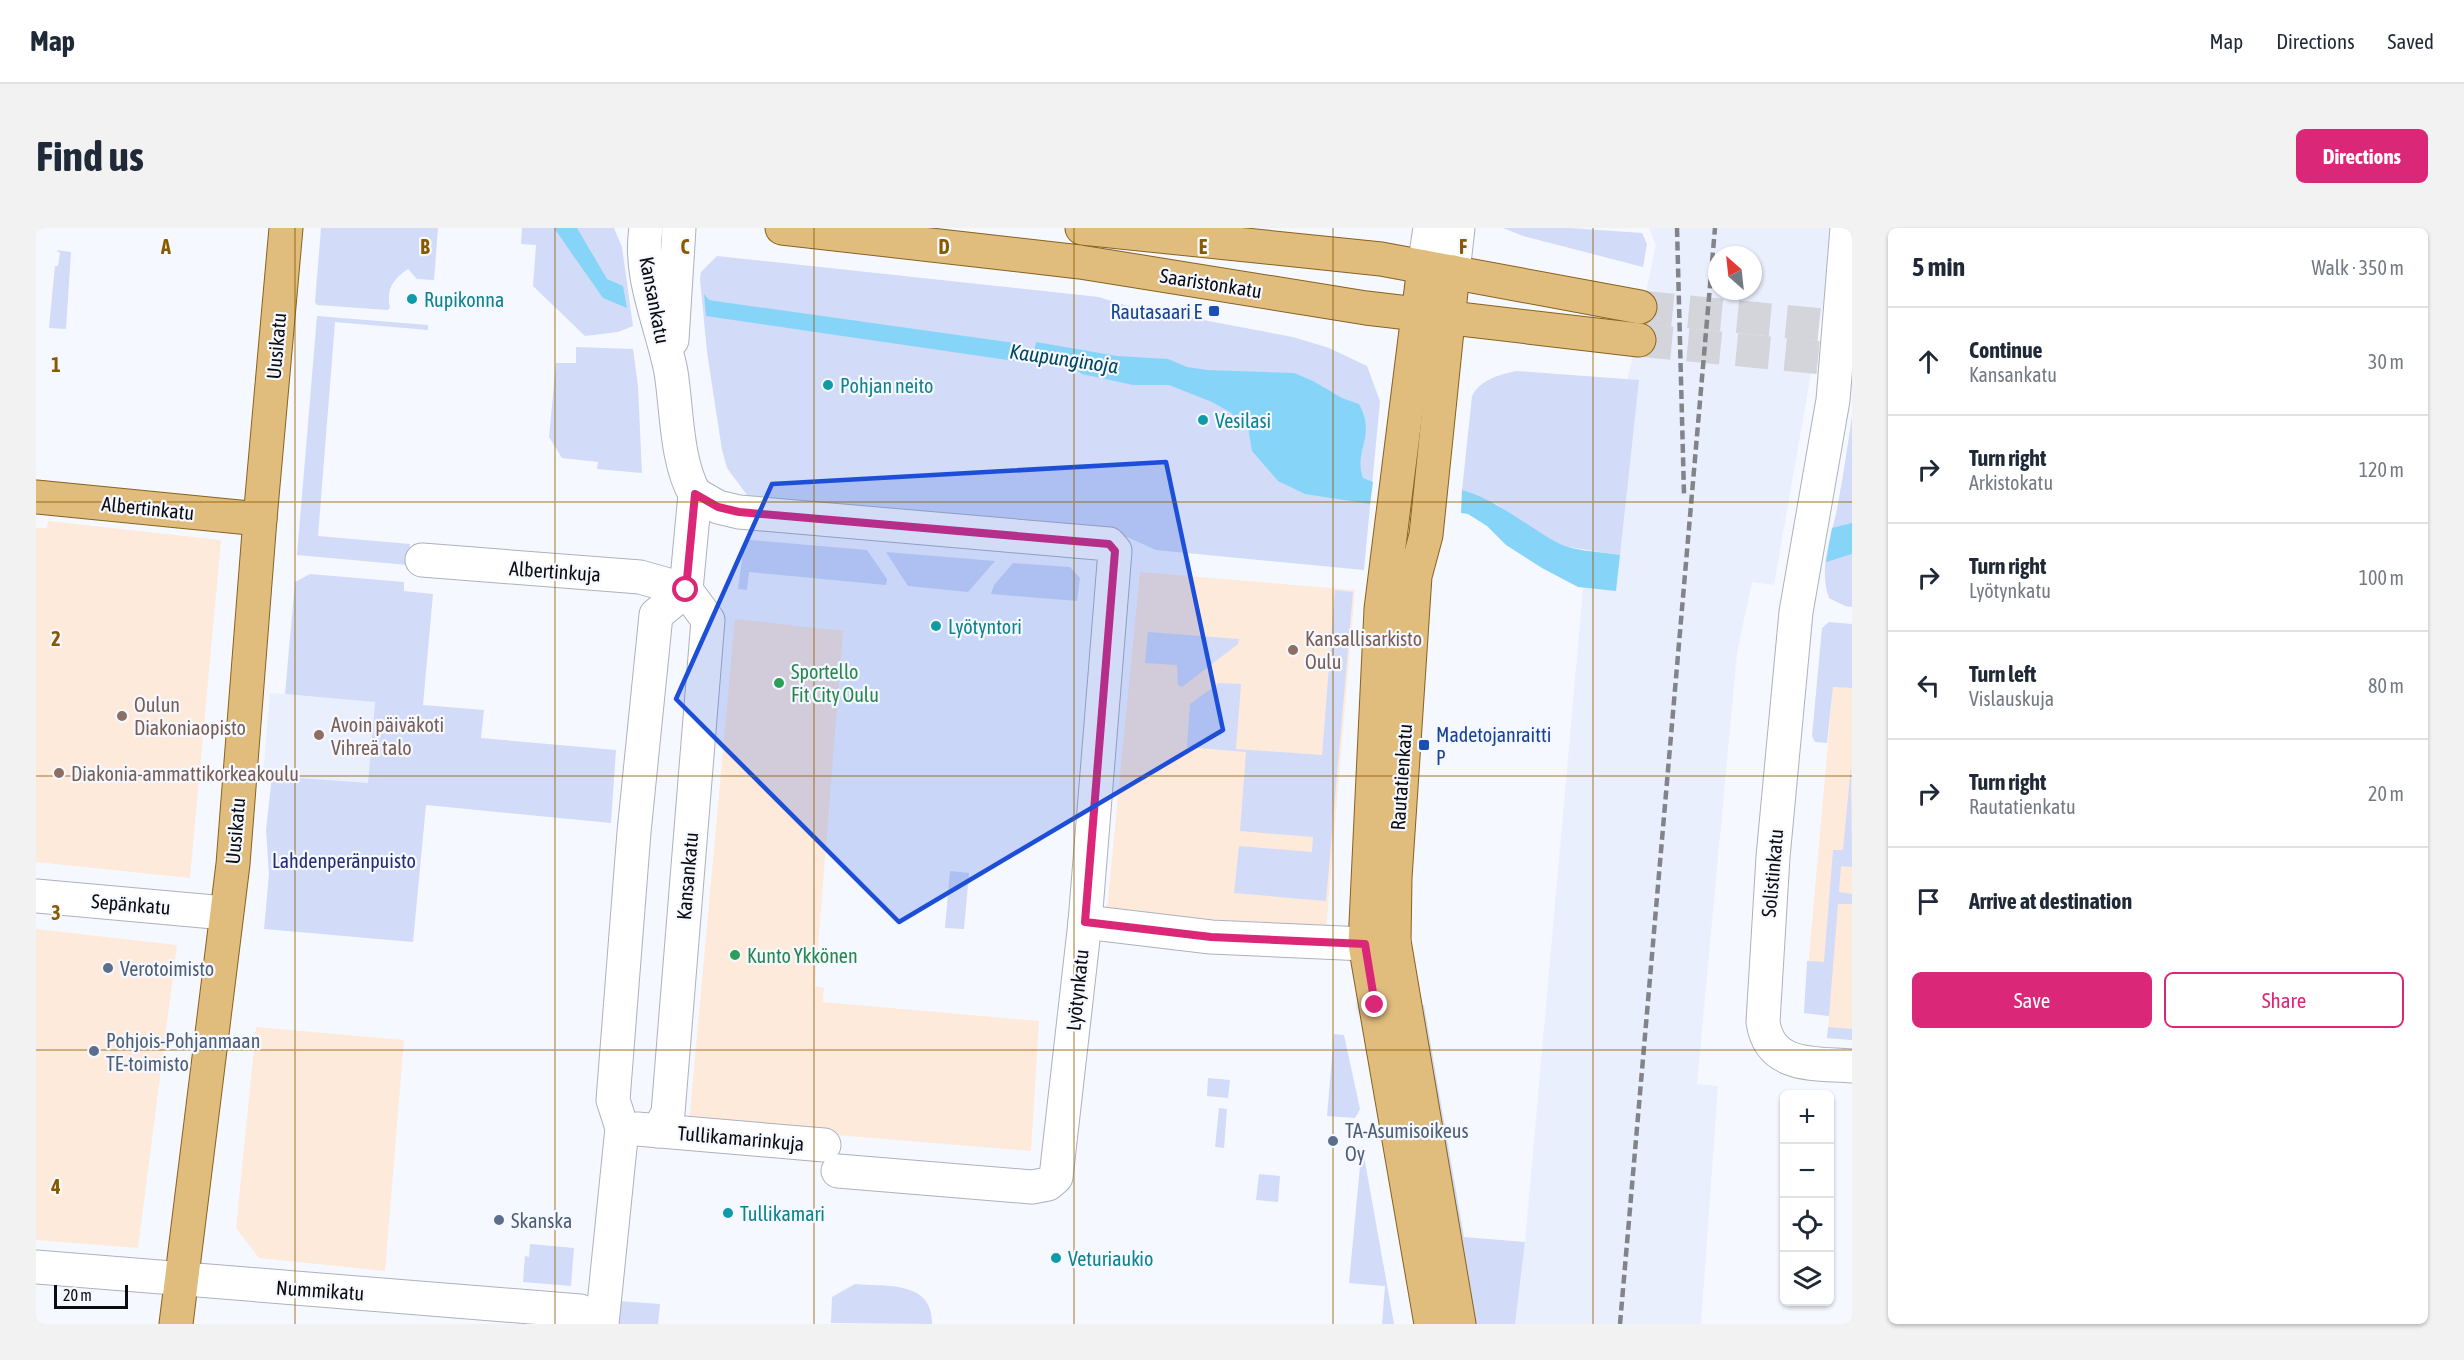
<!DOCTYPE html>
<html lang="en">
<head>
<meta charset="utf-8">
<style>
  :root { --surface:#fff; --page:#f2f2f3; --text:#1f2937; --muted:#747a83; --line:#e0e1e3; --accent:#db2777 }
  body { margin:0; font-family:"Asap Condensed",sans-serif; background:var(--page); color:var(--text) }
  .controls { position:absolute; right:18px; bottom:18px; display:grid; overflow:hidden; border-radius:9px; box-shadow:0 2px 4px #0004 }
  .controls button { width:54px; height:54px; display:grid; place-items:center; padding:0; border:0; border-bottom:2px solid var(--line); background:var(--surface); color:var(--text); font:30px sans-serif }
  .compass { position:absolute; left:1672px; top:18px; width:54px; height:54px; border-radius:50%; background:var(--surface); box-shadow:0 2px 4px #0004; rotate:333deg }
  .scale { position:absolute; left:18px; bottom:15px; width:74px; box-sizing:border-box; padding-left:6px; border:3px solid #0b0c10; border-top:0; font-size:16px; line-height:21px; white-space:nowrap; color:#0b0c10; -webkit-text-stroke:4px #f6f8ff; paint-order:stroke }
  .stop { position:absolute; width:18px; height:18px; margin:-14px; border:4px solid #db2777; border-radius:50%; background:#fff }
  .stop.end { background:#db2777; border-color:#fff; box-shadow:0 2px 6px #0008 }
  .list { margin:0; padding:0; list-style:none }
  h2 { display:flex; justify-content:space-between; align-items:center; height:78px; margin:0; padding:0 24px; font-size:26px }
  h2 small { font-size:20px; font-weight:400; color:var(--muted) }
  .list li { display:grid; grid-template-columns:39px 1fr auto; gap:18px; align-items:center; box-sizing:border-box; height:108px; padding:0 24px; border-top:2px solid var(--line) }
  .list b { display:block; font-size:22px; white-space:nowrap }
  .list p { margin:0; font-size:20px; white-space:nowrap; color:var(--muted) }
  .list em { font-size:20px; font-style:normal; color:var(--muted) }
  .actions { display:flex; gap:12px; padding:18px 24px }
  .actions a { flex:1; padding:14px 0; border:2px solid var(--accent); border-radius:9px; text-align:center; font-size:21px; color:var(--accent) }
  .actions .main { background:var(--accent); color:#fff }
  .icon { flex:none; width:33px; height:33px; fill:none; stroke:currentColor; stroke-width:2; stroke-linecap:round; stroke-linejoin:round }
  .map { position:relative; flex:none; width:1816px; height:1096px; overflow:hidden; border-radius:9px }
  header { display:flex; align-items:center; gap:36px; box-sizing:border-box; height:84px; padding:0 30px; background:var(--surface); border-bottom:2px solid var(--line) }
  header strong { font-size:28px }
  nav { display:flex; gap:33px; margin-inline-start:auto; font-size:21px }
  .intro { display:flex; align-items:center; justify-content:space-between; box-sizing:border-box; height:144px; padding:0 36px }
  h1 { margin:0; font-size:42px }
  .button { padding:15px 27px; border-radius:9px; background:var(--accent); color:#fff; font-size:21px; font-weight:700 }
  main { display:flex; gap:36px; padding:0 36px }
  aside { flex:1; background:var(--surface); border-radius:9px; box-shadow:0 2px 4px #0004 }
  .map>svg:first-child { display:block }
  .commercial { fill:#feeadb }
  .built { fill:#eaeffe; fill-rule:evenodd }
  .green { fill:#d2dbf8 }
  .water { fill:#86d5f9 }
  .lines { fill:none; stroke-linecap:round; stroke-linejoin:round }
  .stream { stroke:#86d5f9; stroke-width:8 }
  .major-tunnel { stroke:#d3d5db; stroke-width:33; stroke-dasharray:33 16; stroke-linecap:butt }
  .minor-casing { stroke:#adb1bc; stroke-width:35 }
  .major-casing { stroke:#88621e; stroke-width:35 }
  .minor { stroke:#fff; stroke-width:33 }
  .major { stroke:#e0bc7d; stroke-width:33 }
  .rail { stroke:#83848a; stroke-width:4.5; stroke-dasharray:9 4.5; stroke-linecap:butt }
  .route { stroke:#db2777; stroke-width:8 }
  .marked { fill:#1d4ed8; fill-opacity:0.2; stroke:#1d4ed8; stroke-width:4.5; stroke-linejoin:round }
  .grid { fill:none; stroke:#895b00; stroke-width:1.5; stroke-opacity:0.55 }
  .culture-dot { fill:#0f9aa8; stroke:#f6f8ff; stroke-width:2 }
  .transit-dot { fill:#1a4fb4; stroke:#f6f8ff; stroke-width:2 }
  .education-dot { fill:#8d6e63; stroke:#f6f8ff; stroke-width:2 }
  .leisure-dot { fill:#2e9e5b; stroke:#f6f8ff; stroke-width:2 }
  .service-dot { fill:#5c6f8a; stroke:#f6f8ff; stroke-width:2 }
  .labels { text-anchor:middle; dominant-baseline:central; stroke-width:4.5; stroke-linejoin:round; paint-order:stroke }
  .street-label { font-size:20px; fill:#0b0c10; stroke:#f6f8ff }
  .culture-label { font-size:20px; fill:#0d838f; stroke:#f6f8ff; text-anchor:start }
  .transit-label { font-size:20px; fill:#164399; stroke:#f6f8ff; text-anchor:end }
  .education-label { font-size:20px; fill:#785e54; stroke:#f6f8ff; text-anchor:start }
  .leisure-label { font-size:20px; fill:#27864d; stroke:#f6f8ff; text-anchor:start }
  .park-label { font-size:20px; fill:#232c74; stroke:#f6f8ff }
  .service-label { font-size:20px; fill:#4e5e75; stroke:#f6f8ff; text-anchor:start }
  .water-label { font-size:21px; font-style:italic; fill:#00465e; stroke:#f6f8ff }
  .grid-label { font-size:20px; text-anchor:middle; font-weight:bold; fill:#895b00; stroke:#f6f8ff; stroke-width:4.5; stroke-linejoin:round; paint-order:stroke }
</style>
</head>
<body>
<header>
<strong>Map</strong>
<nav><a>Map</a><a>Directions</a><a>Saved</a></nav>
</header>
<div class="intro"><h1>Find us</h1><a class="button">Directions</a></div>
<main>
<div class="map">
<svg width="1816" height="1096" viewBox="0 0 1816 1096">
  <rect width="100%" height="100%" fill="#f6f8ff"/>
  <!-- commercial -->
  <g class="commercial">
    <path d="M 12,293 L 185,312 L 154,650 L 0,634 L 0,300 L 11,300 Z"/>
    <path d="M 1104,344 L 1319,362 L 1290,702 L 1071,681 Z"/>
    <path d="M 699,391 L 807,403 L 779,758 L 788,760 L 787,774 L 1003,793 L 995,923 L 653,895 Z"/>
    <path d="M 1797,458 L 1816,460 L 1816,812 L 1791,810 L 1793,788 L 1768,785 Z"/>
    <path d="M 0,701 L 141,717 L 102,1020 L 0,1012 Z"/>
    <path d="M 220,799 L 368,812 L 349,1043 L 223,1030 L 200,1000 Z"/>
  </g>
  <!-- built -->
  <g class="built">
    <path d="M 1613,0 L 1797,0 L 1794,37 L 1738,357 L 1716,354 L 1701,425 L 1661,856 L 1682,858 L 1665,1096 L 1479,1096 L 1489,1014 L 1547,361 L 1620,17 ZM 1681,27 L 1717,27 L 1717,63 L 1681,63 Z"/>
    <path d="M 234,465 L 339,473 L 332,556 L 227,547 Z"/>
  </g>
  <!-- green -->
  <g class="green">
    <path d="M 285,0 L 402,0 L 398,52 L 381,51 L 372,41 C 357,51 350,61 354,80 L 351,82 L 281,77 L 279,74 Z"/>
    <path d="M 486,0 L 578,0 L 586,19 L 597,98 L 582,104 L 549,108 L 497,58 L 500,17 L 485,16 Z"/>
    <path d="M 1467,0 L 1534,0 L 1606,5 L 1611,16 L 1607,39 L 1487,8 Z"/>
    <path d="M 20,22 L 35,24 L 30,101 L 13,100 L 19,38 L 22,38 L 24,25 Z"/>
    <path d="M 681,28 L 1063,69 L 1088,77 L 1257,109 L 1293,120 L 1331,138 L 1344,173 L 1328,342 L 1120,322 L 1075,302 L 714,271 L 691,240 L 686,222 L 671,124 L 664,51 L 665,44 Z"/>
    <path d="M 281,88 L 392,97 L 392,102 L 299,94 L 282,308 L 374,316 L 372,337 L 261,327 Z"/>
    <path d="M 540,119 L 597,121 L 602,158 L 606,245 L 561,241 L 562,234 L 526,230 L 513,209 L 520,135 L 540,135 Z"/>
    <path d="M 1481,143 L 1603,152 L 1584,327 L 1526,318 L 1477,289 L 1462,277 L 1426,262 L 1436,168 C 1444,152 1464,146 1481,143 Z"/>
    <path d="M 1816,188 L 1816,379 L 1809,378 L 1793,370 C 1781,338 1798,303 1803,270 C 1808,243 1812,215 1816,188 Z"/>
    <path d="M 714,312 L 831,322 L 851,351 L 850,357 L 713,344 L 711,362 L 702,361 L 708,317 Z"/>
    <path d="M 850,324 L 959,333 L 932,364 L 872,358 Z"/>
    <path d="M 977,335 L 1034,339 L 1044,350 L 1041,373 L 955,366 L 958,357 Z"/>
    <path d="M 274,346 L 368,354 L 368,363 L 397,366 L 387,477 L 448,482 L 445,510 L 580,522 L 575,595 L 390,577 L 377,714 L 228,701 L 233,646 L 230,602 L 236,548 L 332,555 L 339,474 L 249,466 L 259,354 Z"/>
    <path d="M 1299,362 L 1317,364 L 1290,673 L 1198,665 L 1203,618 L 1276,624 L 1277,609 L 1204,603 L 1210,524 L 1151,519 L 1154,476 L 1183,455 L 1205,456 L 1200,521 L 1286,527 Z"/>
    <path d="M 1793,394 L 1816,396 L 1816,460 L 1797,459 L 1791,515 L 1779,514 L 1776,508 L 1786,400 Z"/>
    <path d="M 1112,404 L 1203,411 L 1202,416 L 1146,459 L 1142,457 L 1141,437 L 1109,435 Z"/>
    <path d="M 1815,538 L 1816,639 L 1805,638 L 1803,664 L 1816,666 L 1816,676 L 1802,676 L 1793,788 L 1768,785 L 1771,733 L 1788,734 L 1797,622 L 1807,622 Z"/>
    <path d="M 914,643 L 933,645 L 928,701 L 909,700 Z"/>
    <path d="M 1388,777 L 1428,1009 L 1489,1014 L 1479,1096 L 1433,1096 L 1378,779 Z"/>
    <path d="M 1792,799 L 1816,801 L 1816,812 L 1791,810 Z"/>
    <path d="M 1298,806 L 1308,807 L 1324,881 L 1319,890 L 1291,888 Z"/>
    <path d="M 1172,850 L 1194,852 L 1192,870 L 1171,868 Z"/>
    <path d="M 1183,880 L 1191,881 L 1188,920 L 1179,919 Z"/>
    <path d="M 1326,917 L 1358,1096 L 1346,1096 L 1349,1058 L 1313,1055 Z"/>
    <path d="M 1223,946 L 1244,948 L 1242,974 L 1220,972 Z"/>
    <path d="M 494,1016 L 538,1020 L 535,1058 L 487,1054 L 489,1028 L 493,1029 Z"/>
    <path d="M 819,1056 C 850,1059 897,1052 896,1096 L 795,1095 L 796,1069 Z"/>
    <path d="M 582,1073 L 624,1076 L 622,1096 L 580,1096 Z"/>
  </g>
  <!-- water -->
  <g class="water">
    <path d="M 518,0 L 541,0 L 571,51 L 587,58 L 591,80 L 567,70 Z"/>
    <path d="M 668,66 L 673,72 L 686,74 L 986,116 L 985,134 L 670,88 Z"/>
    <path d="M 1000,114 L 1081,128 L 1132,131 L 1151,139 L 1171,142 L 1258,145 L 1277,153 L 1306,170 L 1323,176 C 1341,210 1317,221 1327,250 L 1337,254 L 1334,276 L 1269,266 L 1242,253 L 1216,223 L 1212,200 L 1194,184 L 1176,174 L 1133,157 L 1097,157 L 1046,146 L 1032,137 L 1011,132 L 997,133 Z"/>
    <path d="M 1426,262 C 1462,272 1491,299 1524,316 C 1538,323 1567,324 1584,327 L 1580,363 L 1542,359 L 1506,340 L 1470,317 L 1451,298 L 1432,286 L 1425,285 Z"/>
    <path d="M 1816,295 L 1816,326 L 1790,334 L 1796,300 Z"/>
  </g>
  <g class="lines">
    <!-- stream -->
    <path class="stream" d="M 978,122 L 1008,126"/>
    <!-- major-tunnel -->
    <g class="major-tunnel">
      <path d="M 1604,79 L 1816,100"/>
      <path d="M 1603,112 L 1816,133"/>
    </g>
    <!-- minor casing -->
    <g class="minor-casing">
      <g id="minor">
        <path d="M 610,0 C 602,48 626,97 635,144 C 641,182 640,233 659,266 L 650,362 L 672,392 L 632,885 L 622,903"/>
        <path d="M 1811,0 L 1797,172 L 1760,384 L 1737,629 L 1727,794 C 1734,841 1779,835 1816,838"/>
        <path d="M 1388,39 L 1394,0"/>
        <path d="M 1417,44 L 1422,0"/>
        <path d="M 636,112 L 643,0"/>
        <path d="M 659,266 L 682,279 L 703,284 L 1073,316 L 1079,323 L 1049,694 L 1020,949 L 1012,956 L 996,959 L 802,943"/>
        <path d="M 386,332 L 604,349 L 650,362"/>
        <path d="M 0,668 L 189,685"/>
        <path d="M 1049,694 L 1175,709 L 1329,716 L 1358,713"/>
        <path d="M 601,901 L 788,917"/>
        <path d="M 0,1039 L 544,1083 L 552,1086 L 563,1096"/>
        <path d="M 566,1096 L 586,900 L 577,872 L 598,604 L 620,387 L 650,362"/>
      </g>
    </g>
    <!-- major casing -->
    <g class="major-casing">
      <g id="major">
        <path d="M 746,0 L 1044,34 L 1330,80 L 1603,112"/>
        <path d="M 1046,0 L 1345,31 L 1604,79"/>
        <path d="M 1388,39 L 1345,381 L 1329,716 L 1395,1096"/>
        <path d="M 1417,44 L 1390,307 L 1379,348 L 1359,650 L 1358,713 L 1423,1096"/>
        <path d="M 0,269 L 224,291"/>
        <path d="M 140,1096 L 197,636 L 224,291 L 250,0"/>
      </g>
    </g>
    <!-- minor -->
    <use href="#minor" class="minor"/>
    <!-- major -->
    <use href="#major" class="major"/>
    <!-- rail -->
    <g class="rail">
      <path d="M 1641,0 L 1648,266"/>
      <path d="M 1584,1096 L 1679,0"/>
    </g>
  </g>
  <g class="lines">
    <!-- route -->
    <path class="route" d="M 650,362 L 659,266 L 682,279 L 703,284 L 1073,316 L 1079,323 L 1049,694 L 1175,709 L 1329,716 L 1339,777"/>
  </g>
  <!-- marked area -->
  <path class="marked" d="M 1130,234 L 1187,502 L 863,694 L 640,471 L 736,256 Z"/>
  <!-- grid -->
  <path class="grid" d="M 259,0 L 259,1096M 519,0 L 519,1096M 778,0 L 778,1096M 1038,0 L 1038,1096M 1297,0 L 1297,1096M 1557,0 L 1557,1096M 0,274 L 1816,274M 0,548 L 1816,548M 0,822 L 1816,822"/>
  <!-- markers -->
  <g class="culture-dot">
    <circle cx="376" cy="71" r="6"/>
    <circle cx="792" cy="157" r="6"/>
    <circle cx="1167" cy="192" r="6"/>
    <circle cx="900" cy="398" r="6"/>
    <circle cx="692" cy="985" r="6"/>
    <circle cx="1020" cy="1030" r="6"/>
  </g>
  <g class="transit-dot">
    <rect x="1172" y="77" width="12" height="12" rx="3"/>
    <rect x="1382" y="511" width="12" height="12" rx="3"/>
  </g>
  <g class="education-dot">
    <circle cx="1257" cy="422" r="6"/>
    <circle cx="86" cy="488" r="6"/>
    <circle cx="283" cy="507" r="6"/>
    <circle cx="23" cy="545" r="6"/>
  </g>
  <g class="leisure-dot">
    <circle cx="743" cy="455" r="6"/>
    <circle cx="699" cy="727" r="6"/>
  </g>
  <g class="service-dot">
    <circle cx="72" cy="740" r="6"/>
    <circle cx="58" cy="823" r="6"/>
    <circle cx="1297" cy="913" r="6"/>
    <circle cx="463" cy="992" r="6"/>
  </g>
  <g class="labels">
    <!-- street labels -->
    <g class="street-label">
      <text transform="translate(1175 55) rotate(9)">Saaristonkatu</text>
      <text transform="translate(619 72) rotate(79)">Kansankatu</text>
      <text transform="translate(240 118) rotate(-85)">Uusikatu</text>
      <text transform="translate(112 280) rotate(6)">Albertinkatu</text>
      <text transform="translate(519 343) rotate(4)">Albertinkuja</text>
      <text transform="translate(1365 549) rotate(-86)">Rautatienkatu</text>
      <text transform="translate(199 603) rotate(-85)">Uusikatu</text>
      <text transform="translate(1736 645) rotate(-85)">Solistinkatu</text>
      <text transform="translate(651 648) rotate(-85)">Kansankatu</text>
      <text transform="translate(95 676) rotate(5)">Sepänkatu</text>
      <text transform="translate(1041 762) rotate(-84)">Lyötynkatu</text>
      <text transform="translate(705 910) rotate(5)">Tullikamarinkuja</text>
      <text transform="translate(284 1062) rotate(4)">Nummikatu</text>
    </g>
    <!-- culture labels -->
    <g class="culture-label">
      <text x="388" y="71">Rupikonna</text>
      <text x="804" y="157">Pohjan neito</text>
      <text x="1179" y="192">Vesilasi</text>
      <text x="912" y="398">Lyötyntori</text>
      <text x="704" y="985">Tullikamari</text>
      <text x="1032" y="1030">Veturiaukio</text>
    </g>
    <!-- transit labels -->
    <g class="transit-label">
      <text x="1166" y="83">Rautasaari E</text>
      <text x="1400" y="506" text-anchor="start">Madetojanraitti<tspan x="1400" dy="23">P</tspan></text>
    </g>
    <!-- education labels -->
    <g class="education-label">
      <text x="1269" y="410">Kansallisarkisto<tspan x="1269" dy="23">Oulu</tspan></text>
      <text x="98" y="476">Oulun<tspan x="98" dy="23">Diakoniaopisto</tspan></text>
      <text x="295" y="496">Avoin päiväkoti<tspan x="295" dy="23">Vihreä talo</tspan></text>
      <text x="35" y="545">Diakonia-ammattikorkeakoulu</text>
    </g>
    <!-- leisure labels -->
    <g class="leisure-label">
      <text x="755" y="443">Sportello<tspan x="755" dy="23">Fit City Oulu</tspan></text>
      <text x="711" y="727">Kunto Ykkönen</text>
    </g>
    <!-- park labels -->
    <g class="park-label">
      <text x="308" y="632">Lahdenperänpuisto</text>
    </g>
    <!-- service labels -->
    <g class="service-label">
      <text x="84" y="740">Verotoimisto</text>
      <text x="70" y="812">Pohjois-Pohjanmaan<tspan x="70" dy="23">TE-toimisto</tspan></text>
      <text x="1309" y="902">TA-Asumisoikeus<tspan x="1309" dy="23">Oy</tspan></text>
      <text x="475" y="992">Skanska</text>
    </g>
    <!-- water labels -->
    <g class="water-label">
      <text transform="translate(1028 130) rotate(8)">Kaupunginoja</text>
    </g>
  </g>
  <g class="grid-label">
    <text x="130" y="26">A</text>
    <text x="389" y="26">B</text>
    <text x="649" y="26">C</text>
    <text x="908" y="26">D</text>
    <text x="1167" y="26">E</text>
    <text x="1427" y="26">F</text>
    <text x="20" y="144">1</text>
    <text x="20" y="418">2</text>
    <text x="20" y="692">3</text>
    <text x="20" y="966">4</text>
  </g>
</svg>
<div class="controls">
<button>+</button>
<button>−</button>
<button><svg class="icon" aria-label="locate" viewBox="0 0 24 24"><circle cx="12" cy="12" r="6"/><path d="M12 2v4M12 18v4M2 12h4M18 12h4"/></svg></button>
<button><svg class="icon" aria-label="layers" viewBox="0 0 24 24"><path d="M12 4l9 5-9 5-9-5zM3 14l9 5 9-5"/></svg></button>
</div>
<svg class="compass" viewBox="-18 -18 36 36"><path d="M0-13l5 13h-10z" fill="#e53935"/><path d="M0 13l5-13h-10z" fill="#747a83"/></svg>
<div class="scale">20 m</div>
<div class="stop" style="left:650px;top:362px"></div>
<div class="stop end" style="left:1339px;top:777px"></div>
</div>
<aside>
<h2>5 min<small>Walk · 350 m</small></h2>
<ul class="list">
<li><svg class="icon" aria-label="ahead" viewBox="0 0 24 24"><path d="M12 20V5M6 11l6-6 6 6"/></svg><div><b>Continue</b><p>Kansankatu</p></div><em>30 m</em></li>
<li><svg class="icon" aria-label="right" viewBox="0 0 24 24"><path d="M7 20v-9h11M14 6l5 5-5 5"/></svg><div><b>Turn right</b><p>Arkistokatu</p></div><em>120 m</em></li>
<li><svg class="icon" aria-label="right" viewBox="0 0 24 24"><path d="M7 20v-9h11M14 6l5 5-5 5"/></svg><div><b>Turn right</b><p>Lyötynkatu</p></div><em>100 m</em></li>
<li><svg class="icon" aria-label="left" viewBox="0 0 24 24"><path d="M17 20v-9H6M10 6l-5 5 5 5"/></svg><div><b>Turn left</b><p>Vislauskuja</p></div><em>80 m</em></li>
<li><svg class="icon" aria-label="right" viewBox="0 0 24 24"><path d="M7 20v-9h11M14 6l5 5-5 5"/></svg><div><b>Turn right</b><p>Rautatienkatu</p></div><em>20 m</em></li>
<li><svg class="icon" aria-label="arrive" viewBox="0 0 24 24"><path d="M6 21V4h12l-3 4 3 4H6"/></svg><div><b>Arrive at destination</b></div></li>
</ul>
<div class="actions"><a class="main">Save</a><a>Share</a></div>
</aside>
</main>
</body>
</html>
